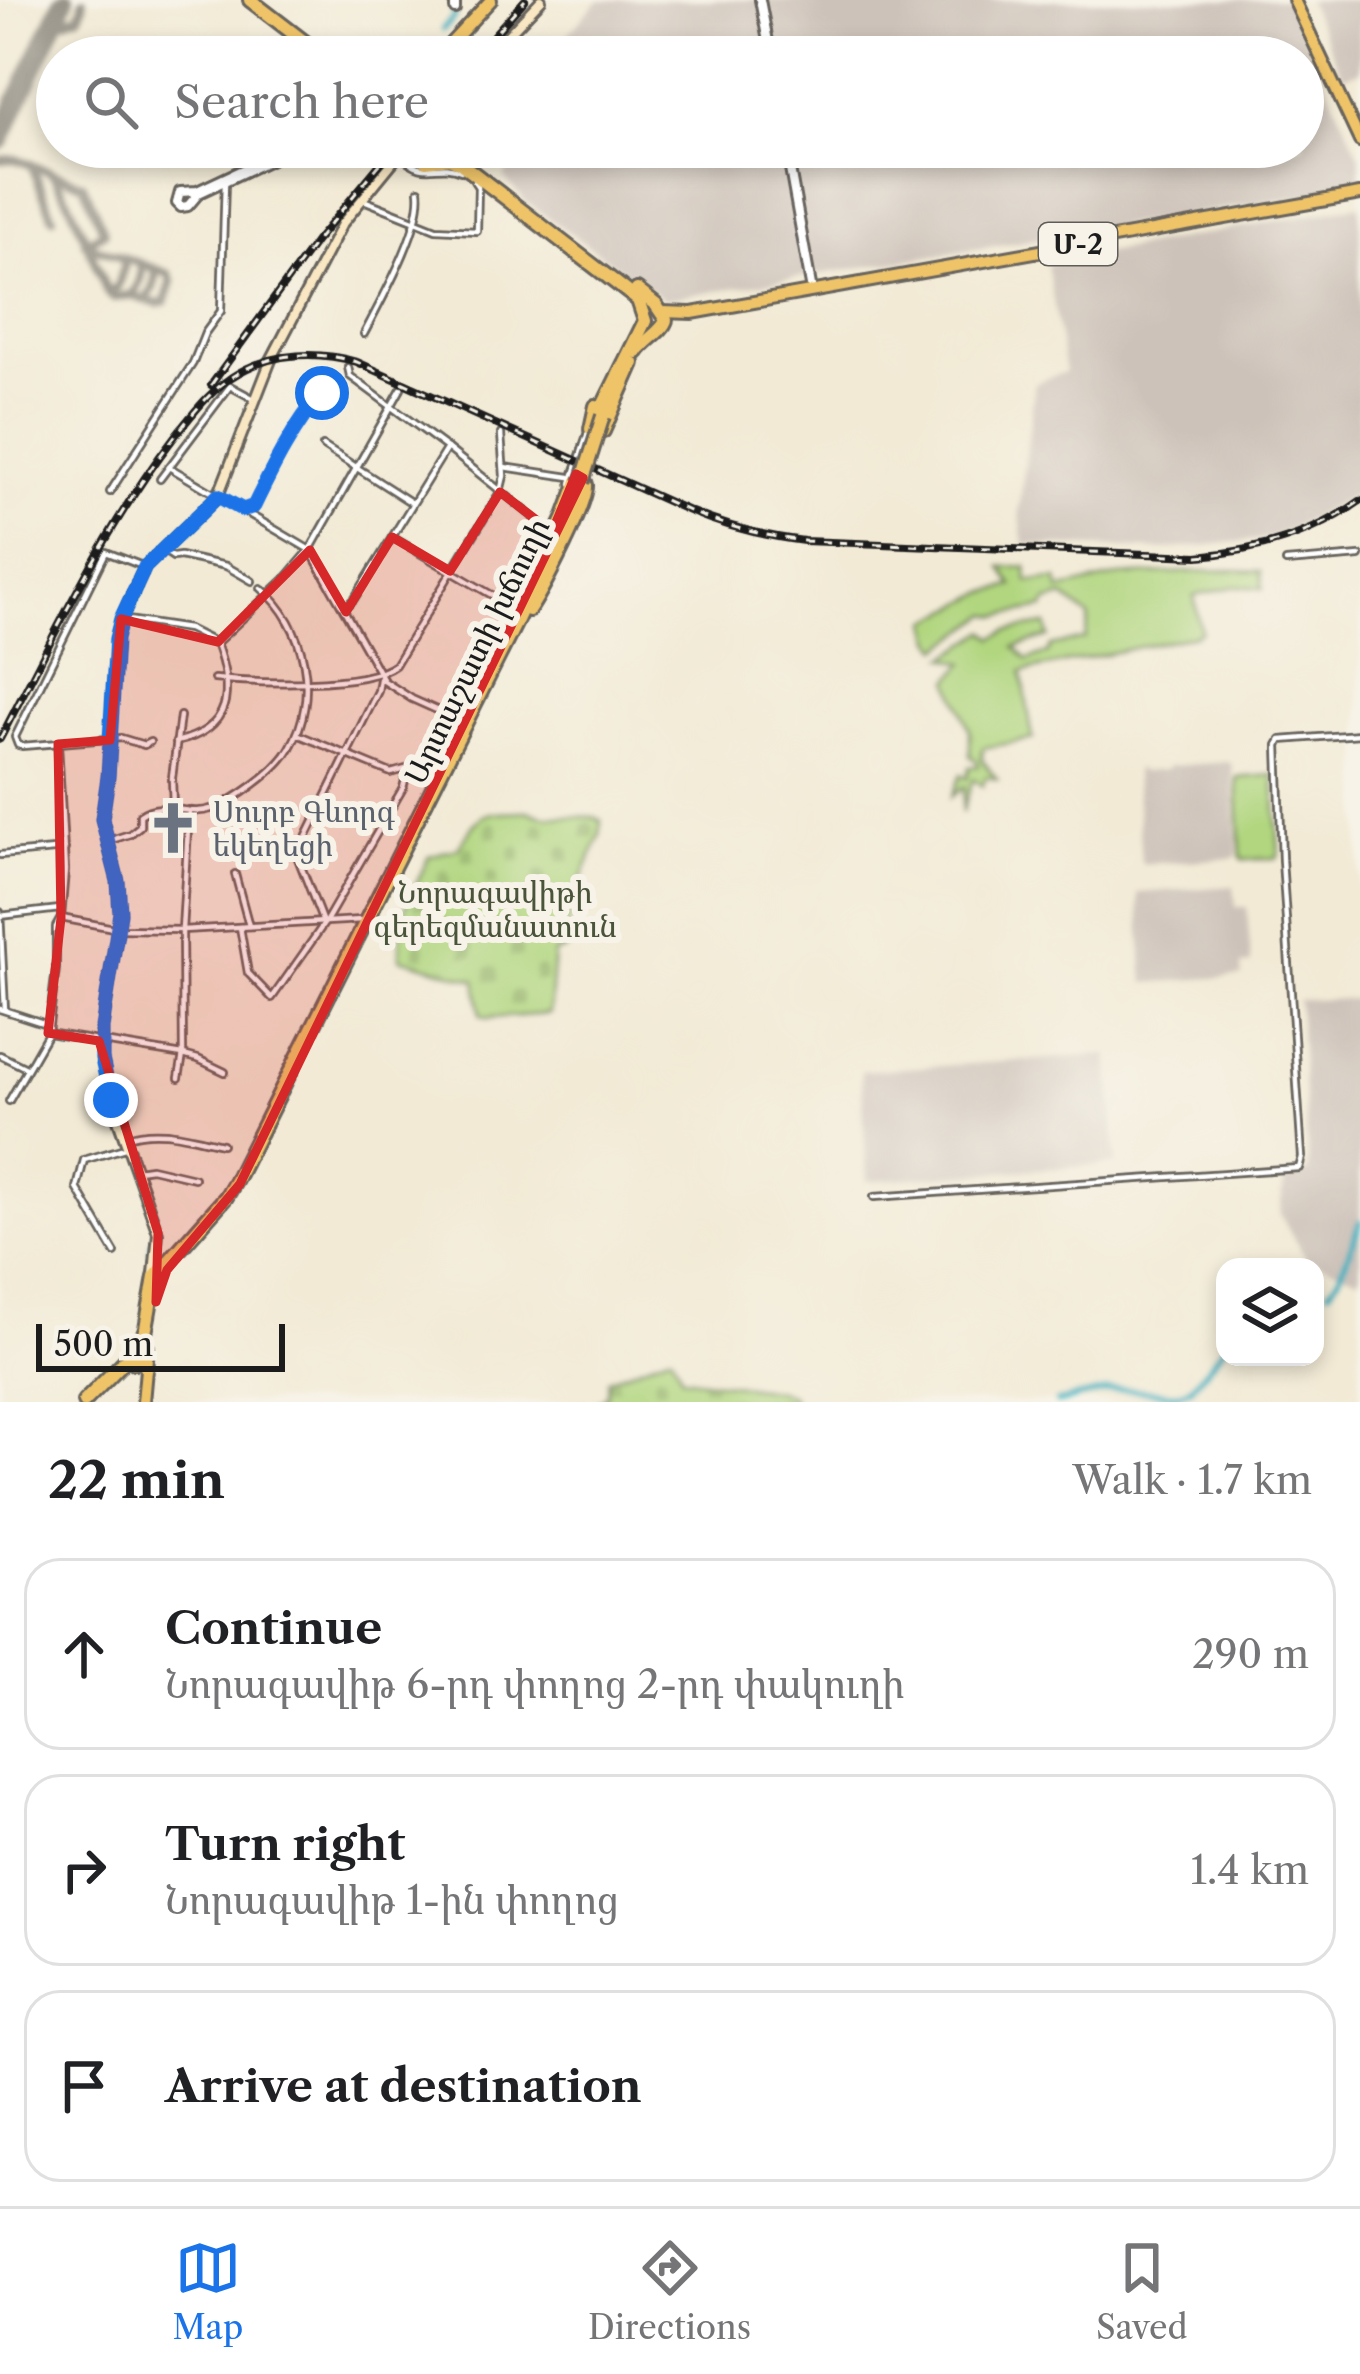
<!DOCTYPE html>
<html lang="en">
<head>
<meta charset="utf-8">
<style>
  :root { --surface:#fff; --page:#f2f2f2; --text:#202124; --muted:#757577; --line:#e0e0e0; --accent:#1a73e8 }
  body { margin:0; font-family:"Libre Caslon Text","Noto Serif Armenian",serif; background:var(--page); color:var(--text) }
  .controls { position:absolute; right:36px; bottom:36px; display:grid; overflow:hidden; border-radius:24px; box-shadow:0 6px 18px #0003 }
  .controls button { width:108px; height:108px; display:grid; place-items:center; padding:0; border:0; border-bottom:3px solid var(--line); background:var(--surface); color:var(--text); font:60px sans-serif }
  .scale { position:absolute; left:36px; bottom:30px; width:249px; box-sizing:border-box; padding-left:12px; border:6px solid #1c1c1c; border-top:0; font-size:33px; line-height:42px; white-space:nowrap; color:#1c1c1c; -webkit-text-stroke:9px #f7f3e8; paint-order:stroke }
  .stop { position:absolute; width:36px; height:36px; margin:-27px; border:9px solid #1a73e8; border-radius:50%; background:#fff }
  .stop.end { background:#1a73e8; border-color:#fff; box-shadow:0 3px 12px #0008 }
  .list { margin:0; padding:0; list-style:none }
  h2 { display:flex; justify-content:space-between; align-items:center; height:156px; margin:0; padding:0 48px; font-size:51px }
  h2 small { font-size:39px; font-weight:400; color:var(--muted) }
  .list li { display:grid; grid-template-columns:78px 1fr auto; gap:36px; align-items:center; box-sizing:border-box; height:192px; margin:0 24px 24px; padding:0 24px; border:3px solid var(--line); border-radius:36px }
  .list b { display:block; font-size:45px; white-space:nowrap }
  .list p { margin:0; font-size:39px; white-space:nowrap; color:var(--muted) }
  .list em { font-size:39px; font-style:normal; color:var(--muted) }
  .icon { flex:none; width:66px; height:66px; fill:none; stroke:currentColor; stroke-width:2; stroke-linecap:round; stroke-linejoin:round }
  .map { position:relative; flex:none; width:1360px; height:1402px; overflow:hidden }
  .search { position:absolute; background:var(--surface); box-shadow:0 6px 18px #0003; left:36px; right:36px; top:36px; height:132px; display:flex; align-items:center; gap:30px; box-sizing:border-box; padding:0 42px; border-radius:66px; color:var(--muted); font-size:45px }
  .sheet { height:804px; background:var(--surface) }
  nav { display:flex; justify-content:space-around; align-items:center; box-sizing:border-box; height:168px; border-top:3px solid var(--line); background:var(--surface); font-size:33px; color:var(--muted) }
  nav a { display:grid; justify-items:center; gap:6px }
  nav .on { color:var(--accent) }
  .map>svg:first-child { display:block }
  .industrial { fill:#cdc2b9 }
  .grass { fill:#b1d67f; stroke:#66794e; stroke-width:3 }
  .cemetery { fill:url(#cemetery-stones); stroke:#66794e; stroke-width:3 }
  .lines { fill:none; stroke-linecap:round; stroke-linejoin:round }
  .canal { stroke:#43b1c0; stroke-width:6 }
  .taxiway { stroke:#878378; stroke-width:9 }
  .runway { stroke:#878378; stroke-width:21 }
  .minor-casing { stroke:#67645d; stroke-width:10 }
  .tertiary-casing { stroke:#67645d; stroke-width:14 }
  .secondary-casing { stroke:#67645d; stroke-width:14 }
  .primary-casing { stroke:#67645d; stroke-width:16 }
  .trunk-casing { stroke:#67645d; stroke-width:18 }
  .minor { stroke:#fff; stroke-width:4.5 }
  .tertiary { stroke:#fff; stroke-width:8 }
  .secondary { stroke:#f9e7c3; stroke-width:8 }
  .primary { stroke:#efc469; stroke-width:10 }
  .trunk { stroke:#efc469; stroke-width:12 }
  .rail-casing { stroke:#1c1c1c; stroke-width:8 }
  .rail { stroke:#f7f3e8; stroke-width:3; stroke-dasharray:9; stroke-linecap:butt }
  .trunk-bridge-casing { stroke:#67645d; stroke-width:18; stroke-linecap:butt }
  .trunk-bridge { stroke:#efc469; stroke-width:12 }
  .route { stroke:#1a73e8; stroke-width:15 }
  .marked { fill:#d62828; fill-opacity:0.2; stroke:#d62828; stroke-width:9; stroke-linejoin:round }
  .labels { text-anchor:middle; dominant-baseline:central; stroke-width:12; stroke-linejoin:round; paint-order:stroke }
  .shield { fill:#f7f3e8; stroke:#5e5c59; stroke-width:3 }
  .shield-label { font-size:27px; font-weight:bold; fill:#1c1c1c }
  .street-label { font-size:30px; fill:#1c1c1c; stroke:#f7f3e8 }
  .worship-label { font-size:30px; fill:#5b616d; stroke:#f7f3e8; text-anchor:start }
  .park-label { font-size:30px; fill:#49543a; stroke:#f7f3e8 }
</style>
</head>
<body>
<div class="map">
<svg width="1360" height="1402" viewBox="0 0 1360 1402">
  <defs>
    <pattern id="cemetery-stones" width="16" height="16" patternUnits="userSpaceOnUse" patternTransform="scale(3)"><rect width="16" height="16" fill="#b1d67f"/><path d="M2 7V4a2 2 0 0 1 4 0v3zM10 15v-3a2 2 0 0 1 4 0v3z" fill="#98b76d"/></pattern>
  </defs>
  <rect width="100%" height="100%" fill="#f7f3e8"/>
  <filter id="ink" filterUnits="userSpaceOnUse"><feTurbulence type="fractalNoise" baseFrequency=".00833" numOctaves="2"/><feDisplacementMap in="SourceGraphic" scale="24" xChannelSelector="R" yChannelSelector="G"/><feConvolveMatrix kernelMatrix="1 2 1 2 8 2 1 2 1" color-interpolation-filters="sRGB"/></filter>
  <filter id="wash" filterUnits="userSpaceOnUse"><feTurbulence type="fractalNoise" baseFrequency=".004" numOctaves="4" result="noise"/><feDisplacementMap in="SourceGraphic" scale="48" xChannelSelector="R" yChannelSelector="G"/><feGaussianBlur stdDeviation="2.7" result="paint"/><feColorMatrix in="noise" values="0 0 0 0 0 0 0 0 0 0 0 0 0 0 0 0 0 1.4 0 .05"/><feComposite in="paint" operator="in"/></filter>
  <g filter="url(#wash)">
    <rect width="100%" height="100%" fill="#f2ead5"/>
    <!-- industrial -->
    <g class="industrial">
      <path d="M 599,0 L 1287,0 L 1360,156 L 1360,187 L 664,299 L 526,202 L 504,178 L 516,156 L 564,147 L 1303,147 L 1303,57 L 547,57 Z"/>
      <path d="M 1307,0 L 1360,0 L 1360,71 L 1343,76 Z"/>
      <path d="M 1360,205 L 1359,493 L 1272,538 L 1164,550 L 1024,544 L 1019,511 L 1035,383 L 1065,372 L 1047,264 Z"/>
      <path d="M 1229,762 L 1232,765 L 1238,854 L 1235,858 L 1144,864 L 1141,862 L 1135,772 L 1137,768 L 1141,772 L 1165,770 L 1169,766 Z"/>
      <path d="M 1234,886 L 1236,907 L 1247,907 L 1251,964 L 1241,965 L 1242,976 L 1145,983 L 1138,893 Z"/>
      <path d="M 1360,999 L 1360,1278 L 1306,1258 L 1280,1215 L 1285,1175 L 1309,1172 L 1298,1000 Z"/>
      <path d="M 1109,1055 L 1116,1164 L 867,1181 L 861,1071 Z"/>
    </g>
    <!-- grass -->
    <g class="grass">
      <path d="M 1027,567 L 1028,582 L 1058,580 L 1060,590 L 1119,576 L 1226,570 L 1261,571 L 1263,588 L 1236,586 L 1194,596 L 1201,631 L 1195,635 L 1022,672 L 1033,739 L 983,748 L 982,760 L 997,779 L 986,777 L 982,786 L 973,779 L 962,813 L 964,787 L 952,796 L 961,774 L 967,778 L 969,767 L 978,766 L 977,761 L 970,756 L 970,731 L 950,680 L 965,663 L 946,657 L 986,631 L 994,638 L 1008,631 L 1046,625 L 1049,637 L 1015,647 L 1028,660 L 1048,653 L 1051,646 L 1085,639 L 1089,617 L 1064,597 L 1047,602 L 1044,608 L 999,616 L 990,614 L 940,648 L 933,637 L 929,621 L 984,593 L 1013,586 L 1002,568 Z"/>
      <path d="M 1274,775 L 1279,854 L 1277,858 L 1244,860 L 1241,857 L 1237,778 Z"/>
    </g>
    <!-- cemetery -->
    <g class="cemetery">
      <path d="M 527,811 L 544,816 L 594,817 L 601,820 L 600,836 L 570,906 L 567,949 L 554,953 L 549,1014 L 489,1018 L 481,1015 L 476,980 L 400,958 L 401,917 L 429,856 L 458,848 C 482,810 482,812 527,811 Z"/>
      <path d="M 671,1354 L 682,1377 L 780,1391 L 792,1396 L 792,1402 L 598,1402 L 607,1395 L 608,1379 Z"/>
    </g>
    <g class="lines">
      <!-- canal -->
      <g class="canal">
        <path d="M 443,29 L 455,16 L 453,10"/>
        <path d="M 151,1251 L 154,1239"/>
        <path d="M 1329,1290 L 1340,1276 L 1360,1222"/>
        <path d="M 1057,1402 L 1107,1391 L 1128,1389 L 1176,1394 L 1190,1389 L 1225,1346"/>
      </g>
      <!-- taxiway -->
      <g class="taxiway">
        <path d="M 50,31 L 57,23 L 79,15 L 83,6 L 83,0"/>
        <path d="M 0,160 L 15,159 L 83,184 L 104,232 L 85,243"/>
        <path d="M 31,164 L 53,217"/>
        <path d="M 49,171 C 69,190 95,265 108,294 L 113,298 L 130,295 L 158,304 L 165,302 L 172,281 L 169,274 L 86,244"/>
        <path d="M 105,288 L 110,291 L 117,287 L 125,264 L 121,257"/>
        <path d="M 130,295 C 138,289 145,273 139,263"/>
        <path d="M 143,300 C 152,296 158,278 154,269"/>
      </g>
      <!-- runway -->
      <path class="runway" d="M 0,140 L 64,0"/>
    </g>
  </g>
  <g filter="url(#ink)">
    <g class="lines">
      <!-- minor casing -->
      <g class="minor-casing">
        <g id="minor">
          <path d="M 478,147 L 480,156"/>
          <path d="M 400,155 C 428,180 434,160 461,171"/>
          <path d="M 366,201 L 436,229 L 477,231 L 478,187 L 474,181"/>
          <path d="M 364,334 C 381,301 424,225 419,190"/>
          <path d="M 348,367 L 350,376 L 447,448 L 552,532"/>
          <path d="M 323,446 L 412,503"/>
          <path d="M 169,467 L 310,550 L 384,681 L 412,699 L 461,721"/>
          <path d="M 504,467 L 570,477"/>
          <path d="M 160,479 L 230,386 L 256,400"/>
          <path d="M 110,492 L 193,363 L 205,333 L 221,311 L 225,182"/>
          <path d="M 243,510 L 254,506 C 267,477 301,412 324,392 L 333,395"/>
          <path d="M 392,537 L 516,609"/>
          <path d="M 164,551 L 173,557 L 180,556 L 226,566 L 252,581"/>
          <path d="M 1286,562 L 1360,556"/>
          <path d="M 145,567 L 106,552 L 15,737 L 18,745 L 22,746 L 121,738 L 144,745 L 150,742"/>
          <path d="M 344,608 L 354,599 L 447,448"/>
          <path d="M 121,619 L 188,629 L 216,643 C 234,692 232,729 176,742"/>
          <path d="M 216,643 L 287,577 L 310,550 L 401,389"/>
          <path d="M 214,679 C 254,683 365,688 395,665 L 500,492 L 504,476 L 501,434"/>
          <path d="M 297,734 L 391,773 L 417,766 L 439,767"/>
          <path d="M 173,808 L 172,778 L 180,716"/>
          <path d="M 108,841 L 130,834 L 140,826 L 140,815 C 162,799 187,817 211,809 C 235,801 278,770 290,748 C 320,697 306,625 261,588"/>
          <path d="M 0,855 L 65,849"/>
          <path d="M 235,874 L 249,926"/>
          <path d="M 0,912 L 5,1010"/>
          <path d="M 0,916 L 60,909"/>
          <path d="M 61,918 L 119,929 L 182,930 L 362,920"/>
          <path d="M 322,920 L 297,856 L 378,691 L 380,679"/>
          <path d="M 240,927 L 248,973 L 272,998 L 326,921 L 403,788 L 408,768"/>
          <path d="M 0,1009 L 46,1024"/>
          <path d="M 48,1033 L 183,1055 L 198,1059 L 225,1072"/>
          <path d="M 0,1055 L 26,1068"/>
          <path d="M 179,1078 L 183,1055 L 182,930 L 189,812"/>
          <path d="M 9,1101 L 48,1033 L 56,969 L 56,927 L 61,918 L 65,870 L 58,744"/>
          <path d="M 124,1138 C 157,1126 189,1137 222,1144"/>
          <path d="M 137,1170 L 151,1168 L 194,1178"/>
          <path d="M 874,1197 L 1299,1168 L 1302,1157 L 1282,860 L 1278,745 L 1281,740 L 1360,734"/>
          <path d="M 115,1253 L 77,1188 L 84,1160 L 128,1147"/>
        </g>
      </g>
      <!-- tertiary casing -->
      <g class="tertiary-casing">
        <g id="tertiary">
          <path d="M 760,0 L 771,57"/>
          <path d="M 455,9 L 455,0"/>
          <path d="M 291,147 L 197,191 L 180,192 L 177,203 L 181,207 L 188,206 L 199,193 L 297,147"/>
          <path d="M 786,147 L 812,291"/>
          <path d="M 573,483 L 591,429"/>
        </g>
      </g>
      <!-- secondary casing -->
      <g class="secondary-casing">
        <g id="secondary">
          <path d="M 487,57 L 541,0"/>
          <path d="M 154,1274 L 158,1233 L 111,1100 L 102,1059 L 102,1028 L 120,913 L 118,881 L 102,819 L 108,777 L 116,639 L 121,619 L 145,567 L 218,496 L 271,360 L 342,224 L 405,147"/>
        </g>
      </g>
      <!-- primary casing -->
      <g class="primary-casing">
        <g id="primary">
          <path d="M 1294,0 L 1360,141"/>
          <path d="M 438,57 L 491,0"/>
          <path d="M 662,312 L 692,313 L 1360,194"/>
          <path d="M 143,1402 L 148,1347"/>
        </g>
      </g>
      <!-- trunk casing -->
      <g class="trunk-casing">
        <g id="trunk">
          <path d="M 250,0 L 324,57"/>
          <path d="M 406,147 L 426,161 L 449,158 L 459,162 L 638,300 L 645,321 L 598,416"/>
          <path d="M 637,352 C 645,340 663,331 666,320 L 656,305 L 637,290"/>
          <path d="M 596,406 L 591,429 L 603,431 L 633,363"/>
          <path d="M 529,610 C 541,592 588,503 586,485 C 586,482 583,480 582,477"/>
          <path d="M 134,1362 L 142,1359 L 146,1367"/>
          <path d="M 84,1402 L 139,1346 L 146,1328 L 155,1277 L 226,1197 L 236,1180 L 518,618 L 564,519 L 578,481"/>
        </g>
      </g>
      <!-- minor -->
      <use href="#minor" class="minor"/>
      <!-- tertiary -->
      <use href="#tertiary" class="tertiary"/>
      <!-- secondary -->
      <use href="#secondary" class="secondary"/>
      <!-- primary -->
      <use href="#primary" class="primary"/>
      <!-- trunk -->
      <use href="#trunk" class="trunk"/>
      <!-- rail casing -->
      <g class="rail-casing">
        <g id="rail">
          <path d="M 474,57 L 525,0"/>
          <path d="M 211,385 L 316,241 L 394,147"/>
          <path d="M 0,739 C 54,636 104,528 175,436 C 194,412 213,387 240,372 C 275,352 319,351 357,362 L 689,511 C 727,527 763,536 804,541 L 1198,556 C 1257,551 1312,536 1360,501"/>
        </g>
      </g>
      <!-- rail -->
      <use href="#rail" class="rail"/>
      <!-- trunk-bridge casing -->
      <g class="trunk-bridge-casing">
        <path id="trunk-bridge" d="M 582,482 L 603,416"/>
      </g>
      <!-- trunk-bridge -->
      <use href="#trunk-bridge" class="trunk-bridge"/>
    </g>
  </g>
  <g class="lines" filter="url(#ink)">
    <!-- route -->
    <path class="route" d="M 111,1100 L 102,1059 L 102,1028 L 120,913 L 118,881 L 102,819 L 108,777 L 116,639 L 121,619 L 145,567 L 218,496 L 243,510 L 254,506 C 272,469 294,425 322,393"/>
  </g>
  <!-- marked area -->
  <path class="marked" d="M 576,474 L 583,478 L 240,1184 L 167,1270 L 156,1302 L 158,1233 L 99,1041 L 48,1033 L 61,918 L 58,744 L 110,740 L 121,619 L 218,642 L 310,550 L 346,612 L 392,537 L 450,571 L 500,492 L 552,532 Z"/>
  <!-- icons -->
  <defs>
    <g id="church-bare" transform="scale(4.14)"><path d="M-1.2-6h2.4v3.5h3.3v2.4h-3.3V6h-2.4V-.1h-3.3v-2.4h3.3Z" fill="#6b7280" stroke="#f7f3e8" stroke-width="2.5" paint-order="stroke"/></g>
  </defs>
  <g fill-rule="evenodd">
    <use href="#church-bare" x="173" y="828"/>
  </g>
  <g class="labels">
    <!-- shield labels -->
    <rect class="shield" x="1039" y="223" width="78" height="42" rx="9"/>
    <g class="shield-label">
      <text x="1078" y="244">Մ-2</text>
    </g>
    <!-- street labels -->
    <g class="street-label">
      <text transform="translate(477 651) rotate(-64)">Արտաշատի խճուղի</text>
    </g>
    <!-- worship labels -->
    <g class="worship-label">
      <text x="213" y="811">Սուրբ Գևորգ<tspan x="213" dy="34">եկեղեցի</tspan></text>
    </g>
    <!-- park labels -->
    <g class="park-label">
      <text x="495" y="892">Նորագավիթի<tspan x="495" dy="34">գերեզմանատուն</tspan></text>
    </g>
  </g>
</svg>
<div class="controls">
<button><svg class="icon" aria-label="layers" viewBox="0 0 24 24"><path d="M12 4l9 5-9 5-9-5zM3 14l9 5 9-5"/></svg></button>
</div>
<div class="scale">500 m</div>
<div class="stop" style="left:322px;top:393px"></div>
<div class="stop end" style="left:111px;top:1100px"></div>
<div class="search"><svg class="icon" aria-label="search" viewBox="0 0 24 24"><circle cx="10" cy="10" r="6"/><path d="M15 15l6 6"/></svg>Search here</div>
</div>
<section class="sheet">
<h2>22 min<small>Walk · 1.7 km</small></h2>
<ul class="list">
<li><svg class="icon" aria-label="ahead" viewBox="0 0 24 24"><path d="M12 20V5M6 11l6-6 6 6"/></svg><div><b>Continue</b><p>Նորագավիթ 6-րդ փողոց 2-րդ փակուղի</p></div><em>290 m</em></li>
<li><svg class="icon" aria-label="right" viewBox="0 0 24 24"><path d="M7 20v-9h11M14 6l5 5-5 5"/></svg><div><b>Turn right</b><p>Նորագավիթ 1-ին փողոց</p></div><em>1.4 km</em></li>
<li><svg class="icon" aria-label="arrive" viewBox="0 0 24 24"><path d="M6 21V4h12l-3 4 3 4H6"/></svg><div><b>Arrive at destination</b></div></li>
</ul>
</section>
<nav>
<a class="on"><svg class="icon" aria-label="map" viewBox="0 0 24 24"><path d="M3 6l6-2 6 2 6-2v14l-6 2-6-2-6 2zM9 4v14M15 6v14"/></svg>Map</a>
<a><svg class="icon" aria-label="directions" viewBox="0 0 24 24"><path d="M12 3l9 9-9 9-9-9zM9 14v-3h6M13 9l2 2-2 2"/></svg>Directions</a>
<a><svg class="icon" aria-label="saved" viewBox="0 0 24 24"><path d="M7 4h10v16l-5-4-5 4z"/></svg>Saved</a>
</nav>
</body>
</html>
